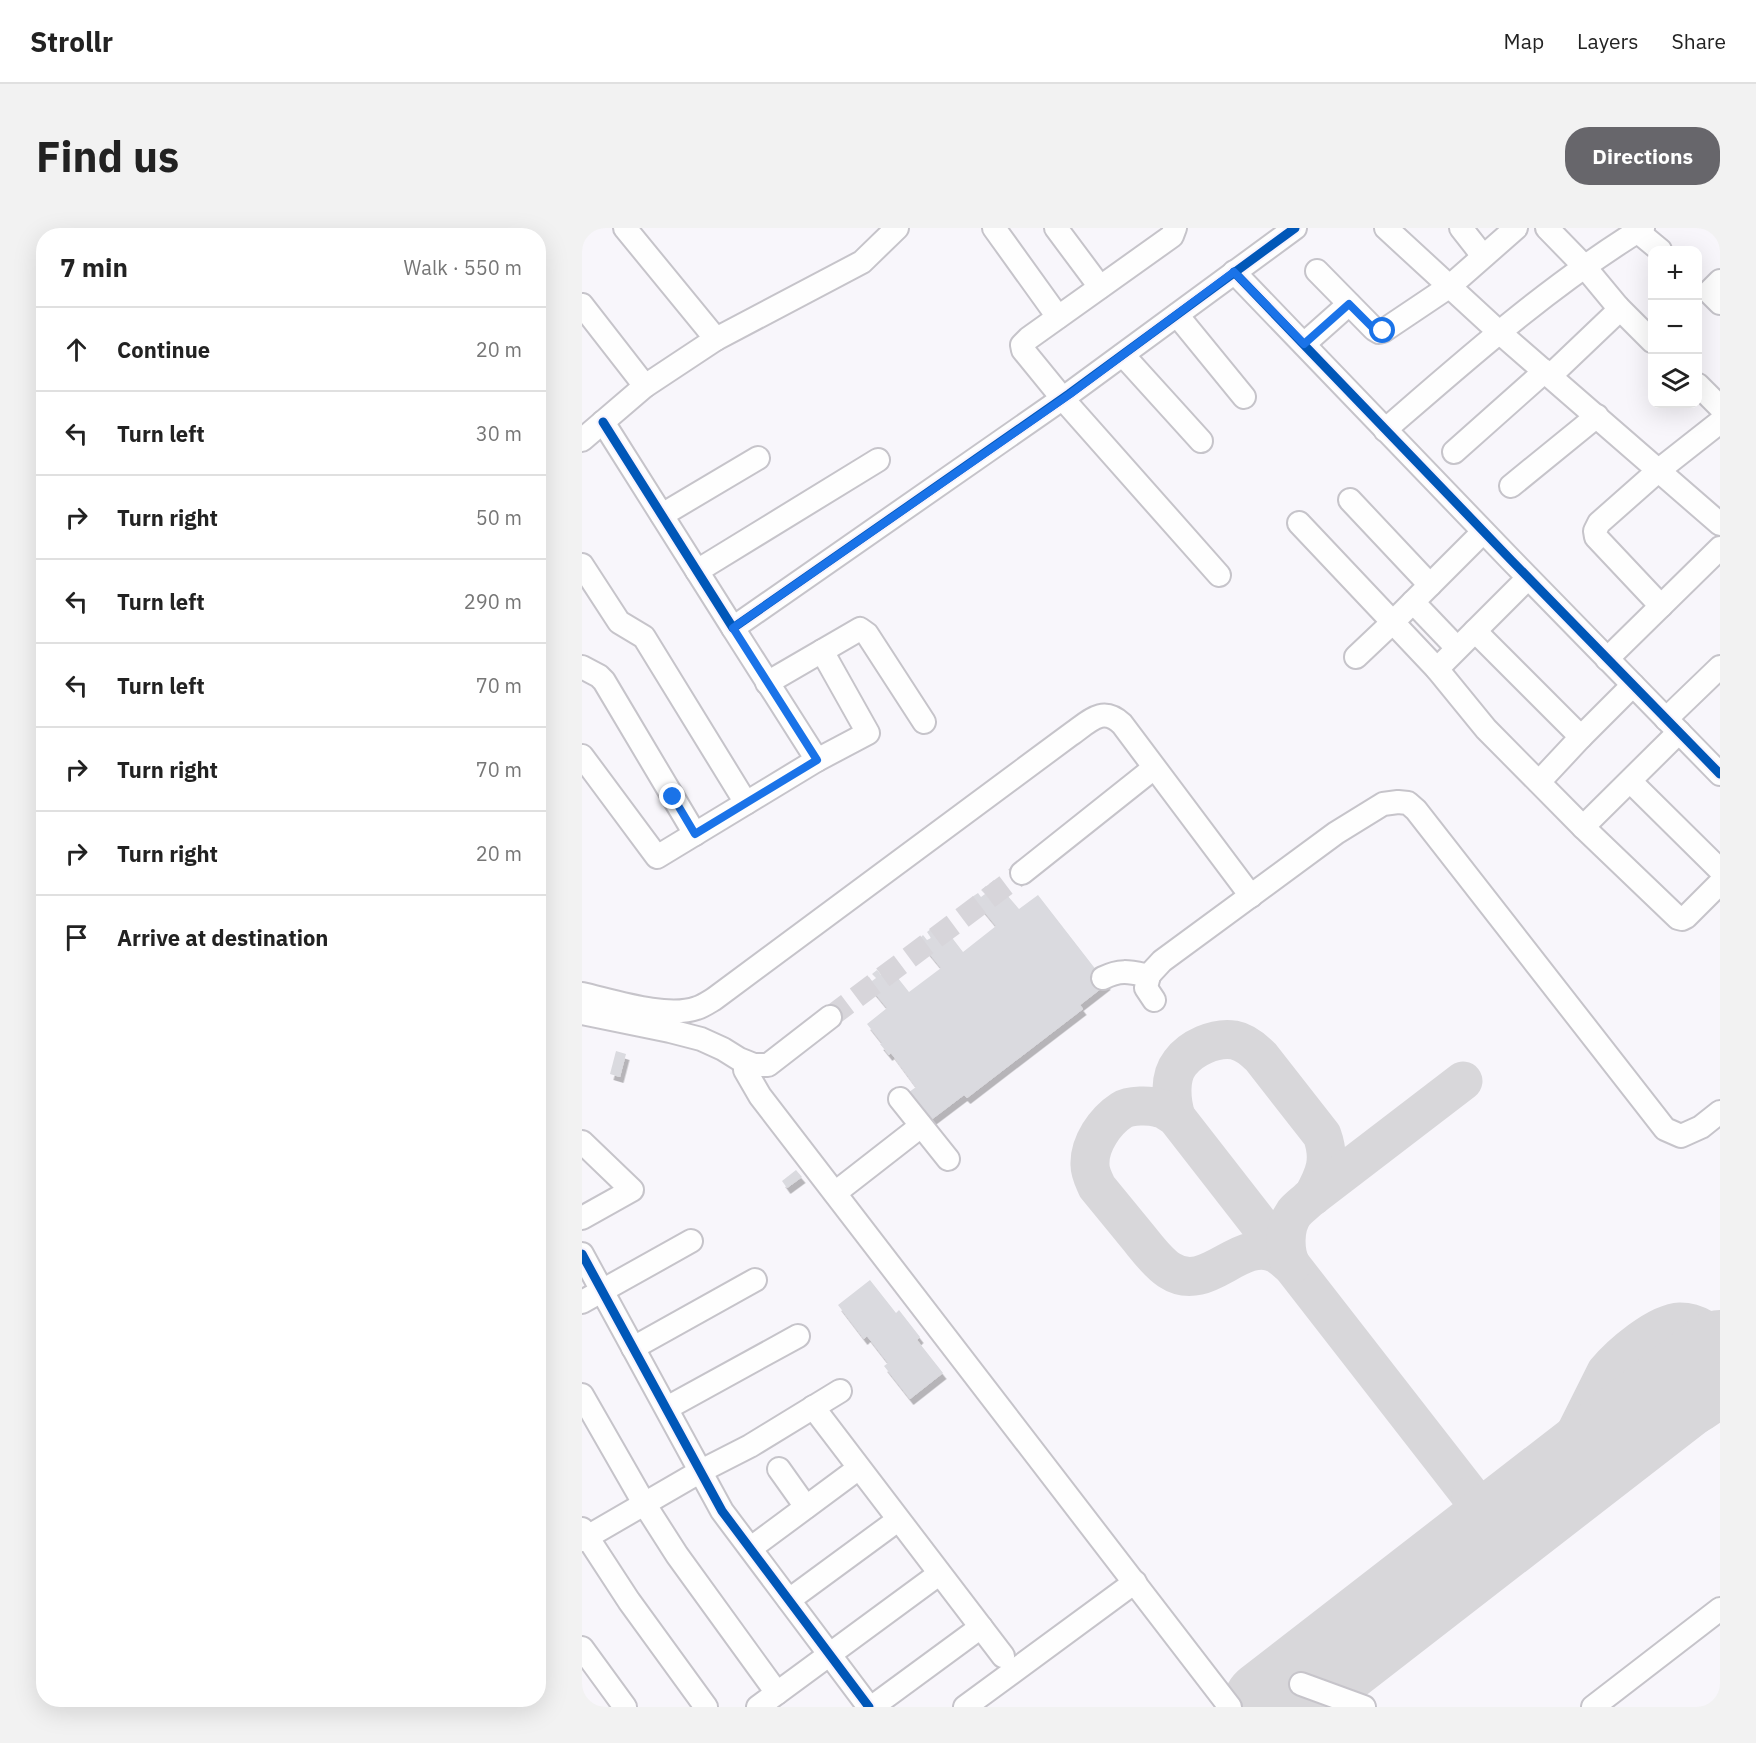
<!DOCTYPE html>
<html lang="en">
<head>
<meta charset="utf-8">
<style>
  :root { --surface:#fff; --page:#f2f2f2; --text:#222; --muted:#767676; --line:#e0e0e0; --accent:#67666b }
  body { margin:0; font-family:"IBM Plex Sans",sans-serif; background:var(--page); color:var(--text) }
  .controls { position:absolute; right:18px; top:18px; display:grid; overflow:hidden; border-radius:12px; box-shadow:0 6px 24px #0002 }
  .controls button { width:54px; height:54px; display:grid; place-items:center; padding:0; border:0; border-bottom:2px solid var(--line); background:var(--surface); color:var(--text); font:30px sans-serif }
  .stop { position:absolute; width:18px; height:18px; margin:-14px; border:4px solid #1a73e8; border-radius:50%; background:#fff }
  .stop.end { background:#1a73e8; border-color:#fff; box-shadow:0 2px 6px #0008 }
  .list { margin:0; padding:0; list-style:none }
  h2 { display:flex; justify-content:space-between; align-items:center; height:78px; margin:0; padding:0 24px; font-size:26px }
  h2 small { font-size:20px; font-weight:400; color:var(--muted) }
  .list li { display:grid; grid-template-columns:39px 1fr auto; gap:18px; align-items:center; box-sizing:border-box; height:84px; padding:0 24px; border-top:2px solid var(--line) }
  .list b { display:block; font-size:22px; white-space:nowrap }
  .list em { font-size:20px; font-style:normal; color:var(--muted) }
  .icon { flex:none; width:33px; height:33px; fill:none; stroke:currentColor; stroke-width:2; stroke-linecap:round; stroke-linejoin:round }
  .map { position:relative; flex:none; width:1138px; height:1479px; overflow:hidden; border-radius:24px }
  header { display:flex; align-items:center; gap:36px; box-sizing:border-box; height:84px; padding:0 30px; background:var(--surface); border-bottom:2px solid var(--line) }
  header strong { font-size:28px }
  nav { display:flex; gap:33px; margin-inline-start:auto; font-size:21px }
  .intro { display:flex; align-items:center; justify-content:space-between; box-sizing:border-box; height:144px; padding:0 36px }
  h1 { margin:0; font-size:42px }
  .button { padding:15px 27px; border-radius:24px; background:var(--accent); color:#fff; font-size:21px; font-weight:700 }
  main { display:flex; gap:36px; padding:0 36px }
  aside { flex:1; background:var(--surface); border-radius:24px; box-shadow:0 6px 24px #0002 }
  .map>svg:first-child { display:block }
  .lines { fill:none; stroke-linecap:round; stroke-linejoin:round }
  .taxiway { stroke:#d8d7da; stroke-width:39 }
  .runway { stroke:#d8d7da; stroke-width:98 }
  .building { fill:#dadadf; filter:url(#shadow) }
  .minor-tunnel { stroke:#d7d5da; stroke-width:22; stroke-dasharray:22 11; stroke-linecap:butt }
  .minor-casing { stroke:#c6c4ca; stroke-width:26 }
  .minor { stroke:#fefefe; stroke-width:22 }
  .cycleway-casing { stroke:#f7f3fe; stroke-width:13 }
  .cycleway { stroke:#0057b8; stroke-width:9 }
  .route { stroke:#1a73e8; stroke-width:8 }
</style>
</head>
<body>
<header>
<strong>Strollr</strong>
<nav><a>Map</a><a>Layers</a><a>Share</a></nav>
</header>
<div class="intro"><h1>Find us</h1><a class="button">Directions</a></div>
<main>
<aside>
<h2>7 min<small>Walk · 550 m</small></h2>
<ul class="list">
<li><svg class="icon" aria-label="ahead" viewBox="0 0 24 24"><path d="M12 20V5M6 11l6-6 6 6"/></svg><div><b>Continue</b></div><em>20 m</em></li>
<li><svg class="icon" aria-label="left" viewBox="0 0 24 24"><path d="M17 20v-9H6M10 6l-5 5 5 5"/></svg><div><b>Turn left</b></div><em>30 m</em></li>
<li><svg class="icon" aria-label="right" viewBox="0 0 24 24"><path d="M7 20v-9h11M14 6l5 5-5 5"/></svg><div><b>Turn right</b></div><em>50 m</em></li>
<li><svg class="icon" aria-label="left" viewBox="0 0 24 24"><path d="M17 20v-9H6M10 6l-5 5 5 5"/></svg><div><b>Turn left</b></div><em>290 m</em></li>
<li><svg class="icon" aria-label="left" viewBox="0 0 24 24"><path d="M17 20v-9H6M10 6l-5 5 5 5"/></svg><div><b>Turn left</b></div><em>70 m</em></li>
<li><svg class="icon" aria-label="right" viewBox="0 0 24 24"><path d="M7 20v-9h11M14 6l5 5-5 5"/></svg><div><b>Turn right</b></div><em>70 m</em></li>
<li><svg class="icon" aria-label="right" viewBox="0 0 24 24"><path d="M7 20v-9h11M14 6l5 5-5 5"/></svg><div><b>Turn right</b></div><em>20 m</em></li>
<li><svg class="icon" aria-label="arrive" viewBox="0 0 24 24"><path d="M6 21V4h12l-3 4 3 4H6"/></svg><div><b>Arrive at destination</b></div></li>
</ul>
</aside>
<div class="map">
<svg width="1138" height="1479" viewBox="0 0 1138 1479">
  <defs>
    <filter id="shadow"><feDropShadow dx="3.5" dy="6" stdDeviation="0" flood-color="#0004"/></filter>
  </defs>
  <rect width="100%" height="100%" fill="#f8f6fb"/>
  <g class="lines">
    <!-- taxiway -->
    <g class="taxiway">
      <path d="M 594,889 C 589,872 587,849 598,835 C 609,820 633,809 652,812 C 663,814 672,822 679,829 L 740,907 C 749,932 743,946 731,968"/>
      <path d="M 709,1037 C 705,1034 700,1029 695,1026 C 657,1007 626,1068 587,1042 C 575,1034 565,1020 556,1009 C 542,992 529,976 515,959 C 512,952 508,945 508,937 C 507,916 523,893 540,882 C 548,877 568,877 577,880 C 583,881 589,886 594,889 L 889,1268 C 900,1292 896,1304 885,1327"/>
      <path d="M 709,1037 C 702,1022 702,999 712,985 C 716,980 723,975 727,971 L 881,853"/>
      <path d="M 1036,1209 C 1072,1202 1111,1197 1138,1169"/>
      <path d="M 889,1268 C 894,1271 899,1276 905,1278 C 917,1283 939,1283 951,1275 C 965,1267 974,1247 980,1232 L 1024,1144 C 1038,1127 1075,1095 1098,1094 C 1114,1094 1130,1104 1138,1117"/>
    </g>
    <!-- runway -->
    <path class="runway" d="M 689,1479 L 1138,1131"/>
  </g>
  <!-- building -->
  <g class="building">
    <path d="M 412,652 L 437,681 L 456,667 L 525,756 L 498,777 L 501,781 L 385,870 L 382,867 L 345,895 L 323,867 L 334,859 L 309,825 L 307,827 L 298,816 L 300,815 L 285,796 L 305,780 L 282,752 L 287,749 L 290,753 L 294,750 L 290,746 L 295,742 L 299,747 L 302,744 L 298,740 L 304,735 L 327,764 L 359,740 L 336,712 L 341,707 L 345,712 L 349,710 L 345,704 L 350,700 L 354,706 L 357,703 L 353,698 L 358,694 L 381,724 L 414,698 L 390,669 L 396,665 L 399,669 L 403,666 L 399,662 L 404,658 L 408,663 L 411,660 L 407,656 Z"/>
    <path d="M 34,823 L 44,826 L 38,849 L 28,846 Z"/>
    <path d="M 214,942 L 220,949 L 205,960 L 200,953 Z"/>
    <path d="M 288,1052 L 314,1085 L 317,1082 L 338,1109 L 335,1112 L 361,1145 L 328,1171 L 302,1138 L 306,1135 L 285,1108 L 282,1111 L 256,1077 Z"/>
  </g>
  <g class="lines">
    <!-- minor-tunnel -->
    <path class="minor-tunnel" d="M 248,789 L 440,645"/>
    <!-- minor casing -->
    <g class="minor-casing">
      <g id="minor">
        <path d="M 412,0 L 476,89"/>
        <path d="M 474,0 L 518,59"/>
        <path d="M 593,0 L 590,8 L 447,110 L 440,117 L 441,122 L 481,171 L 637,347"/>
        <path d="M 804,0 L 917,104 L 1138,296"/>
        <path d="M 879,0 L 901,28"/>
        <path d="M 965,0 L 1002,38 L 1036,79 L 1036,83 L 1032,87 L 968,148"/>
        <path d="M 1055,3 L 1078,22"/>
        <path d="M 735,43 L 792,101 L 797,104 L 801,103 L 868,58 L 934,0"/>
        <path d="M 652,44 L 929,332 L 1138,546"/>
        <path d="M 1138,53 L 1127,64 L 1138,75"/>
        <path d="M 0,77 L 63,158"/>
        <path d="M 1036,79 L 1070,113"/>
        <path d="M 595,87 L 662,169"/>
        <path d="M 134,111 L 280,34 L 315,0"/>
        <path d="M 722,116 L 767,76"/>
        <path d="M 541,127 L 619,213"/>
        <path d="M 1116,157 L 1138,179"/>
        <path d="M 21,194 L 151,400 L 487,166 L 713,0"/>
        <path d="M 803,202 C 886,130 968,57 1061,0"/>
        <path d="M 0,212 L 63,158 L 134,111 L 43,0"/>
        <path d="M 872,224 L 963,143"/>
        <path d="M 929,258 L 1015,188"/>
        <path d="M 768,272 L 848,357"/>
        <path d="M 80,287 L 176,230"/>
        <path d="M 717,295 L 855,441 L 904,501 L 1001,599 L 1097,504"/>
        <path d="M 0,337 L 37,394 L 62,409 L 164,575"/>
        <path d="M 115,343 L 296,232"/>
        <path d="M 831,374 L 875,420"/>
        <path d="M 1079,378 L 1014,309 L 1013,303 L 1017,295 L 1077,242 L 1138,194"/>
        <path d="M 893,403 L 999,509"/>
        <path d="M 774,429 L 811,394 L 901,304"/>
        <path d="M 1025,431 L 1138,320"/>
        <path d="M 0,439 L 17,448 L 22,453 L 113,606"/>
        <path d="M 855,441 L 946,350"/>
        <path d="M 185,455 L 278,401 L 285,406 L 342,494"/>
        <path d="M 1084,491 L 1138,439"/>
        <path d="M 0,528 L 75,629 L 235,532 L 151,400"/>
        <path d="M 235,532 L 286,505 L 240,423"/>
        <path d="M 957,554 L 999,509 L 1051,457"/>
        <path d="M 1049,554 L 1138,642"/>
        <path d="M 1001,599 L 1096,690 L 1100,691 L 1104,689 L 1138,655"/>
        <path d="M 440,645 L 572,540"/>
        <path d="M 521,750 C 539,741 548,744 567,748"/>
        <path d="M 0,766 C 31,773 85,791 115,780 C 121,778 127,774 132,771 L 488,507 C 507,494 520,477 540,496 L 669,668"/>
        <path d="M 572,772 L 564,760 L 567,747 L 580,733 L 754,605 L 801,576 L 816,574 L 826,575 L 834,582 L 1083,901 L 1099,908 L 1119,899 L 1138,884"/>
        <path d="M 0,785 L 88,803 L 119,811 L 141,821 L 157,831 L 172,837 L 186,837 L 248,789"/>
        <path d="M 163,834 L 163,842 L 178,868 L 648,1479"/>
        <path d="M 318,871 L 366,931"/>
        <path d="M 0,914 L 50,962 L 0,990"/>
        <path d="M 253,965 L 339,898"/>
        <path d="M 0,1026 L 140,1283 L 287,1479"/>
        <path d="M 0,1074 L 109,1013"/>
        <path d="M 51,1120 L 173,1052"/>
        <path d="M 0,1167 L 63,1277 L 95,1327 L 195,1465"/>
        <path d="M 231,1179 L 421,1428"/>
        <path d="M 85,1180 L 216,1108"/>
        <path d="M 197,1241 L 224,1279"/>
        <path d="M 0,1301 L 47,1373 L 124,1479"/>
        <path d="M 0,1312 L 119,1243 L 168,1218 L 258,1163"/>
        <path d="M 169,1320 L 277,1240"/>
        <path d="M 207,1372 L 316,1292"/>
        <path d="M 0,1420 L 43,1479"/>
        <path d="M 719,1456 L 782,1479"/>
        <path d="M 176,1479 L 357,1346"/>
        <path d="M 290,1479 L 399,1399"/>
        <path d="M 383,1479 L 553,1354"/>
        <path d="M 1011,1479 L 1138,1381"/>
      </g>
    </g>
    <!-- minor -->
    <use href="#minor" class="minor"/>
    <!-- cycleway casing -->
    <g class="cycleway-casing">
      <g id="cycleway">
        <path d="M 652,44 L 929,332 L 1138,546"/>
        <path d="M 21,194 L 151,400 L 487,166 L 713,0"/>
        <path d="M 0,1026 L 140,1283 L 287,1479"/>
      </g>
    </g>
    <!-- cycleway -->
    <use href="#cycleway" class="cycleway"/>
  </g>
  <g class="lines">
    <!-- route -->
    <path class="route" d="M 91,569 L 113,606 L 235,532 L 151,400 L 488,166 L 652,44 L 722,116 L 767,76 L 792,101 L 797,104 L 801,103"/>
  </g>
</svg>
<div class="controls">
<button>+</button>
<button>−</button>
<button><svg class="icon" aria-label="layers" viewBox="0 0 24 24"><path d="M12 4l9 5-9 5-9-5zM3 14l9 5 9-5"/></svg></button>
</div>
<div class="stop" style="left:801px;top:103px"></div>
<div class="stop end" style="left:91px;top:569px"></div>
</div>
</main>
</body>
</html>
